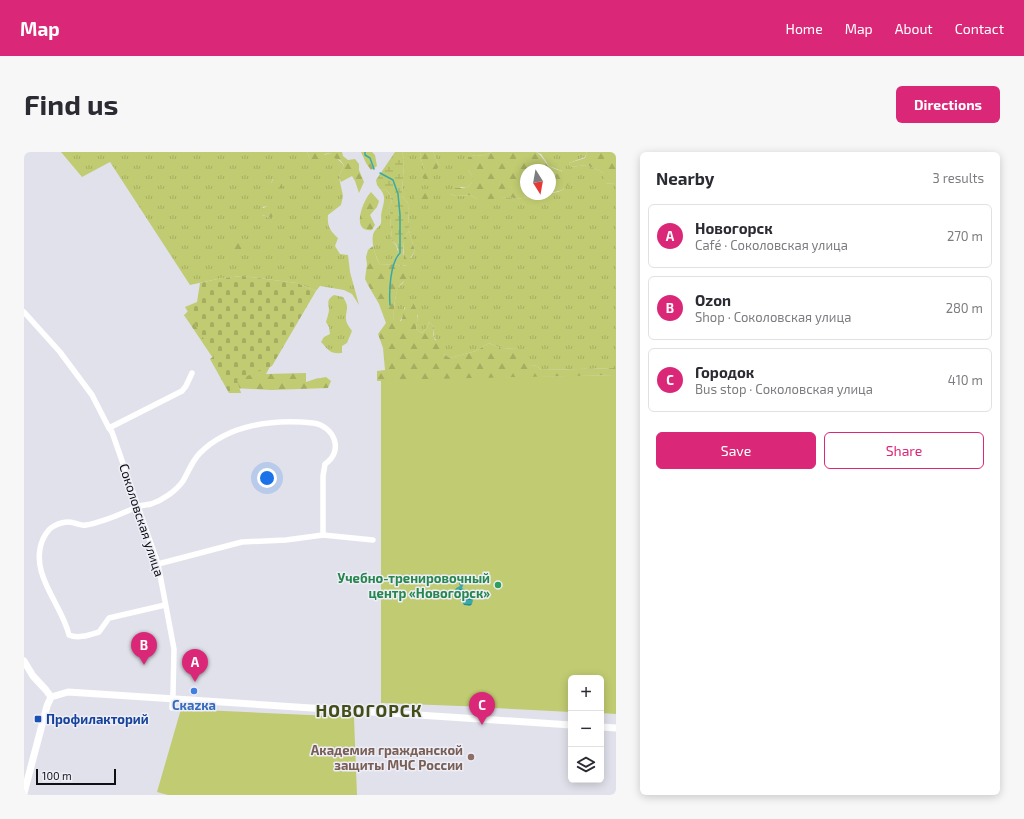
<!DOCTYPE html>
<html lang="en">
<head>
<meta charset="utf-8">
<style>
  :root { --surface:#fff; --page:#f7f7f7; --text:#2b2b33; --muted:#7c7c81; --line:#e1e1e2; --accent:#db2777 }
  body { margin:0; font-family:"Exo 2",sans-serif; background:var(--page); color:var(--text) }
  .controls { position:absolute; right:12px; bottom:12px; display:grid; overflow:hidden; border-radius:6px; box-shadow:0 2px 10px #0003 }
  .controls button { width:36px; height:36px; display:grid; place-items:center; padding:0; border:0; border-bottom:1px solid var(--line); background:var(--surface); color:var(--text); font:20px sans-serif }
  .compass { position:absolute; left:496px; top:12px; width:36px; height:36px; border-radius:50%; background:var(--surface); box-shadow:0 2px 10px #0003; rotate:169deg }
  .scale { position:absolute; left:12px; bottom:10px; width:80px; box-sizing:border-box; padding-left:4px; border:2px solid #101013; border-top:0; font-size:11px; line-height:14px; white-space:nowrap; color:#101013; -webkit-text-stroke:3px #eeeef8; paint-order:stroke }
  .you { position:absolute; left:243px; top:326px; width:14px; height:14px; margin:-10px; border:3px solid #fff; border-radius:50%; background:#1a73e8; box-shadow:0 0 0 6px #1a73e833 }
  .badge { display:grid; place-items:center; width:26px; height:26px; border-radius:50%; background:var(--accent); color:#fff; font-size:13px; font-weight:700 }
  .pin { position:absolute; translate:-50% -33px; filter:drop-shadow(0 1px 2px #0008) }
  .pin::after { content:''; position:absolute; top:21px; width:14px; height:12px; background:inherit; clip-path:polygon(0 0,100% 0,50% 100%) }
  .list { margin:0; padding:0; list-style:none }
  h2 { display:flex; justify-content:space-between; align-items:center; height:52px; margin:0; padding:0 16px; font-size:17px }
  h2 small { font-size:13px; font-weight:400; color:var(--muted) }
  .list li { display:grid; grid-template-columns:26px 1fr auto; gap:12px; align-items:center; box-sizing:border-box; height:64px; margin:0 8px 8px; padding:0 8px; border:1px solid var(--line); border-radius:6px }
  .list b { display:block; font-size:15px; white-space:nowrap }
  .list p { margin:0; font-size:13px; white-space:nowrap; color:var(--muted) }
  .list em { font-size:13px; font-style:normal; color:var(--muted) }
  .actions { display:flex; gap:8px; padding:12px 16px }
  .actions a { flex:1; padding:9px 0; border:1px solid var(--accent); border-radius:6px; text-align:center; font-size:14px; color:var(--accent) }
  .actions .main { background:var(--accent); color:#fff }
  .icon { flex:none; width:22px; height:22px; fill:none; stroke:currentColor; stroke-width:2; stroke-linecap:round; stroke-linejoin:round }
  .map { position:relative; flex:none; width:592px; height:643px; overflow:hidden; border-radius:6px }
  header { display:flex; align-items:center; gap:24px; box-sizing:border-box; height:56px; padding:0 20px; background:var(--accent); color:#fff }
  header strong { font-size:19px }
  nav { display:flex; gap:22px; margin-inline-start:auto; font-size:14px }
  .intro { display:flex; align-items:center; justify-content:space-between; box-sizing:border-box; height:96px; padding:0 24px }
  h1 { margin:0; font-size:28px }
  .button { padding:10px 18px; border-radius:6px; background:var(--accent); color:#fff; font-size:14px; font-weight:700 }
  main { display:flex; gap:24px; padding:0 24px }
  aside { flex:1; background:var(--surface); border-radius:6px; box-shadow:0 2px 10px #0003 }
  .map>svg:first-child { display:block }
  .grass { fill:url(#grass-tufts); fill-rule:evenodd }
  .forest { fill:url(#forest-firs) }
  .wetland { fill:url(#wetland-marsh) }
  .cemetery { fill:url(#cemetery-stones) }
  .park { fill:#c1cb71 }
  .water { fill:url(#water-rules) }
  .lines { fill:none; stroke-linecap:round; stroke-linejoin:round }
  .stream { stroke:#37a9a9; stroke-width:1.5 }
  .minor { stroke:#fff; stroke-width:5.5 }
  .tertiary { stroke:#fff; stroke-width:7 }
  .leisure-dot { fill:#2e9e5b; stroke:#eeeef8; stroke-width:1.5 }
  .shop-dot { fill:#3f7fe0; stroke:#eeeef8; stroke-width:1.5 }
  .transit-dot { fill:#1a4fb4; stroke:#eeeef8; stroke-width:1.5 }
  .education-dot { fill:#8d6e63; stroke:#eeeef8; stroke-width:1.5 }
  .labels { text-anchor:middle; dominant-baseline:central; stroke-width:3; stroke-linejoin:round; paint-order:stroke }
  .street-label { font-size:13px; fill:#101013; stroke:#eeeef8 }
  .leisure-label { font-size:13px; font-weight:bold; fill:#27864d; stroke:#eeeef8; text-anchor:end }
  .shop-label { font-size:13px; font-weight:bold; fill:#366cbe; stroke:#eeeef8 }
  .transit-label { font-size:13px; font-weight:bold; fill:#164399; stroke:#eeeef8; text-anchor:start }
  .education-label { font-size:13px; font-weight:bold; fill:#785e54; stroke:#eeeef8; text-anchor:end }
  .district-label { font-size:17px; font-weight:bold; letter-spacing:1px; fill:#434e16; stroke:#eeeef8 }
</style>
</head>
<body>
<header>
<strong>Map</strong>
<nav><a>Home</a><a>Map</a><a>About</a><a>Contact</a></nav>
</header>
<div class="intro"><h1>Find us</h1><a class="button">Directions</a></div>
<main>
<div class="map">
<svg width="592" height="643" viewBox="0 0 592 643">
  <defs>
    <pattern id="grass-tufts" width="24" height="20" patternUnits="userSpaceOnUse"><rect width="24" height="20" fill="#c1cb71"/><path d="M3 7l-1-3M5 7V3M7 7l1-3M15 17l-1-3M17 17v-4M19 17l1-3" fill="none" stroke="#a5ad61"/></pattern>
    <pattern id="forest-firs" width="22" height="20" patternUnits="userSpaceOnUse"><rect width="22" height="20" fill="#c1cb71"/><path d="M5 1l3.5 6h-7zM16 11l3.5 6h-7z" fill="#a5ad61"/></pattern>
    <pattern id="wetland-marsh" width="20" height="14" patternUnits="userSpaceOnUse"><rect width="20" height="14" fill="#c1cb71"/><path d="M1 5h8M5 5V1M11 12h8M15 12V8" fill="none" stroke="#a5ad61"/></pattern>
    <pattern id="cemetery-stones" width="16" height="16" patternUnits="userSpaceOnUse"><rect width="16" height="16" fill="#c1cb71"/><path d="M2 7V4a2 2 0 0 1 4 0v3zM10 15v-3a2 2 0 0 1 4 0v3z" fill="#a5ad61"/></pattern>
    <pattern id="water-rules" width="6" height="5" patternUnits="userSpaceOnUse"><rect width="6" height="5" fill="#37a9a9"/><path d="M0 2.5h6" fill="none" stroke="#2d8888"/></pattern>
  </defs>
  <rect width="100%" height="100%" fill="#e1e1eb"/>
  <!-- grass -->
  <g class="grass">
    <path d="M 37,0 L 283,0 L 286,7 L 307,1 L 320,13 L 315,25 L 319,44 L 317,53 L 304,63 C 303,74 306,79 314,86 L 311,94 L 316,102 L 324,103 L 326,120 L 335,153 L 328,142 L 320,138 L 296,134 L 292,139 L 273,131 L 219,124 L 198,126 L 166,133 L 86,10 L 58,25 ZM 249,27 L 257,30 L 259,36 L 250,36 L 247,31 ZM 244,54 L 247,66 L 238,63 L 239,55 Z"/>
    <path d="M 378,0 L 397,0 L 396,4 L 400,17 L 415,14 L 409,0 L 468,0 L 459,4 L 452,3 L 444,5 L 444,18 L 448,23 L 448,30 L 443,36 L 437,35 L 426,42 L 432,44 L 447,43 L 453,47 L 486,45 L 493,47 L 534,40 L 540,37 L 538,19 L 525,14 L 517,2 L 512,0 L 563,0 L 561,5 L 545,11 L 546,15 L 563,13 L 580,21 L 580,32 L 592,31 L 592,216 L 517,218 L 513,214 L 507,213 L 493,196 L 478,197 L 465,191 L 452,199 L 426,206 L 420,202 L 420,195 C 412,189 408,186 410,175 L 405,170 L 403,176 L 398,181 L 392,177 L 394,163 L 380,155 L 380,162 L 376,169 L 370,169 C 369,162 371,143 374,136 C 376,133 379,132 380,129 C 382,124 382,118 383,113 L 377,114 L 370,112 L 356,113 C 352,105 347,92 349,83 C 350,78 353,77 356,73 C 358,70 357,67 357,64 C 358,53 364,46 356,37 C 365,37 366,42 368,50 L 365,54 L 368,89 C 376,95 373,101 371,110 L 375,104 L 379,101 L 380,105 L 387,106 L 391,99 L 385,79 L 384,51 L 378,44 L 380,7 Z"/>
    <path d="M 310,143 L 319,145 C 326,156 322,156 322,167 C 322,171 326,176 328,179 L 323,191 L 318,194 L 318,201 C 305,202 305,198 297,190 L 300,185 L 306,182 L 305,175 L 302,170 C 303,166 305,161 305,157 C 304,150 303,147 310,143 Z"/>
  </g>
  <!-- forest -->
  <g class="forest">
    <path d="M 283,0 L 318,0 L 319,4 L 324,8 L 331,7 L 335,12 L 335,18 L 340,30 L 335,41 L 331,29 L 328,24 L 317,30 L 315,25 L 320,13 L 316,8 L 310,6 L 307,1 L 301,2 L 298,7 L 286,7 Z"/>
    <path d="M 337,0 L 348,0 L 351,3 L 353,14 L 347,18 L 342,11 Z"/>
    <path d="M 397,0 L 409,0 L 415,14 L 407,25 L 401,28 L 396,23 L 400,17 L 396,4 Z"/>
    <path d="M 468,0 L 512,0 C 519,4 520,10 525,14 C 534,20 539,16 546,28 C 544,38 535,39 526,41 L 526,18 L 502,18 L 502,42 L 523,42 L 493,47 L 486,45 L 459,48 L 453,47 L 447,43 L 432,44 L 426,42 L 429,36 L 443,36 L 448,30 L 448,23 L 444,18 L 444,5 L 452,3 L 459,4 Z"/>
    <path d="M 563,0 L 592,0 L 592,31 L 580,32 L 580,21 L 563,13 L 546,15 L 545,11 L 561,6 Z"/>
    <path d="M 252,23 L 256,25 L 259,36 L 250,36 L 247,39 L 243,38 L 243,34 L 247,31 Z"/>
    <path d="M 347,40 L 355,49 L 353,55 L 346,63 L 351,73 L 348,78 C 326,81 339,48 347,40 Z"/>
    <path d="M 395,41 L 411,41 L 413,44 L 405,44 L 402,51 L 394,50 L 391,48 L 391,44 Z"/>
    <path d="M 246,51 C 251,56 251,61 247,66 L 236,62 L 236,58 L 243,54 Z"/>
    <path d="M 385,79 L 391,99 L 384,109 L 380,109 L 379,87 Z"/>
    <path d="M 223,86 L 222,92 L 218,98 L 206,100 L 199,98 L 199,95 C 206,90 215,87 223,86 Z"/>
    <path d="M 349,94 L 353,107 L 356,113 L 370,112 L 377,114 L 384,113 L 388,118 C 385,125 381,128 376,133 C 371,139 369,161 370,169 L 377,169 C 380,162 380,156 383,149 L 389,151 C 395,160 394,167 392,177 L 398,181 L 403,176 L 405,170 L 410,175 L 409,182 L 411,188 L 418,189 L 420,195 L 420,202 L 426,206 L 452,199 L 465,191 L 478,197 L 493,196 L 503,200 L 507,213 L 513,214 L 517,218 L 592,216 L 592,223 L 353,229 L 353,219 L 361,218 L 359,196 L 354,182 L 362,171 L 355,152 L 344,133 L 341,127 L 343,112 L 342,105 L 344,98 Z"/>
    <path d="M 176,148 L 269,172 L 242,222 L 282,221 L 282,230 L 291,227 L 302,225 L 307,229 L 304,236 L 247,238 L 209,236 L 160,163 Z"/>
  </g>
  <!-- wetland -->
  <path class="wetland" d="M 371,0 L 378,0 L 380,7 L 378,44 L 384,51 L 385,79 L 379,87 L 379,101 L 375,104 L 371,110 L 370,108 L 374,97 L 372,92 L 368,89 L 365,54 L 368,50 C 366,42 365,37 356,37 L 353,33 L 352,28 Z"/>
  <!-- cemetery -->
  <path class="cemetery" d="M 219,124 L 273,131 L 292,139 L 248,214 L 213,228 L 217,241 L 205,241 L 186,207 L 190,204 L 161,155 L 173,150 L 176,131 L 198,126 Z"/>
  <!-- park -->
  <g class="park">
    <path d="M 592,223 L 592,562 L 577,561 L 577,526 L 547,526 L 547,560 L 470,556 L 470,557 L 463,557 L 463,555 L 357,551 L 357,228 Z"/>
    <path d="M 157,557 L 329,565 L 330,566 L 333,643 L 144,643 L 133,640 Z"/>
  </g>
  <!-- water -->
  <path class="water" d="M 436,429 L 438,429 L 440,431 L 438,436 L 450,444 L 448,452 L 446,454 L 440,453 L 431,439 L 432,436 L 436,434 L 435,431 Z"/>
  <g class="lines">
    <!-- stream -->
    <g class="stream">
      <path d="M 341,0 L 341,3 L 346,6 L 350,17"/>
      <path d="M 356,21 L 369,28 L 374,42 L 376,63 L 376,101 C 366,111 365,139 366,153"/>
    </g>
    <!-- minor -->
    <g class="minor">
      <path d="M 0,160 L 36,200 L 68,243 L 85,276 L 88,280 L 134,412 L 150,497 L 149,542 L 148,556"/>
      <path d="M 85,276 L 158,239 L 162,234 L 168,221"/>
      <path d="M 134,412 L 218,390 L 262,388 L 299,383 L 349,388"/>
      <path d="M 141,453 L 85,466 L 75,480 C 65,483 54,487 45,483 C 38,452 4,421 19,387 C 21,383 25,376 30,374 C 36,371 44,369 50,371 C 55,372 57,374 62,373 C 80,370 96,362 113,355 C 118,353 123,353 127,352 C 139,348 152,339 159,329 C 165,319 168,309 176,301 C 205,272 250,267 289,271 C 311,274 320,300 301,312 L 299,324 L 299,383"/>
    </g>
    <!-- tertiary -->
    <g class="tertiary">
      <path d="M 0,509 L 9,524 L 22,538 L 27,545 L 23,554 L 0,641"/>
      <path d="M 27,545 L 44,540 L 547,573"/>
      <path d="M 577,575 L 592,576"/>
    </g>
  </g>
  <!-- markers -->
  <circle class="leisure-dot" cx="474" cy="433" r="4"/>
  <circle class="shop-dot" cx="170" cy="539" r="4"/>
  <rect class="transit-dot" x="10" y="563" width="8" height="8" rx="2"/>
  <circle class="education-dot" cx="447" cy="605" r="4"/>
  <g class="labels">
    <!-- street labels -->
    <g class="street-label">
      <text transform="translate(118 368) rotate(72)">Соколовская улица</text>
    </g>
    <!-- leisure labels -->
    <g class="leisure-label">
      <text x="466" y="426">Учебно-тренировочный<tspan x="466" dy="15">центр «Новогорск»</tspan></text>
    </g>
    <!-- shop labels -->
    <g class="shop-label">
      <text x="170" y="553">Скаzка</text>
    </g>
    <!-- transit labels -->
    <g class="transit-label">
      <text x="22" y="567">Профилакторий</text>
    </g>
    <!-- education labels -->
    <g class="education-label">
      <text x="439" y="598">Академия гражданской<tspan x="439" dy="15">защиты МЧС России</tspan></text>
    </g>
    <!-- district labels -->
    <g class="district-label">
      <text x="345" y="558">НОВОГОРСК</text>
    </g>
  </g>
</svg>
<div class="controls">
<button>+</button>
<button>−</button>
<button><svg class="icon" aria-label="layers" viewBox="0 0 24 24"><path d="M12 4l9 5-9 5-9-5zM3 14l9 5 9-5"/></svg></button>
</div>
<svg class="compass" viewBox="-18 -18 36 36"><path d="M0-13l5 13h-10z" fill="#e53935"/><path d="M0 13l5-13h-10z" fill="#7c7c81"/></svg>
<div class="scale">100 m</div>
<div class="you"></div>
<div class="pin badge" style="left:171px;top:530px">A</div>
<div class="pin badge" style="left:120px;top:513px">B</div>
<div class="pin badge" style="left:458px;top:573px">C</div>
</div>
<aside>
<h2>Nearby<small>3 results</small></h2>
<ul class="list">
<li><span class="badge">A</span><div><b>Новогорск</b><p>Café · Соколовская улица</p></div><em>270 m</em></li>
<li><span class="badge">B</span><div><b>Ozon</b><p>Shop · Соколовская улица</p></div><em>280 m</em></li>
<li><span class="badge">C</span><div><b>Городок</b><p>Bus stop · Соколовская улица</p></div><em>410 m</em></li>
</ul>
<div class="actions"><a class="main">Save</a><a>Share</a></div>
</aside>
</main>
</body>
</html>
